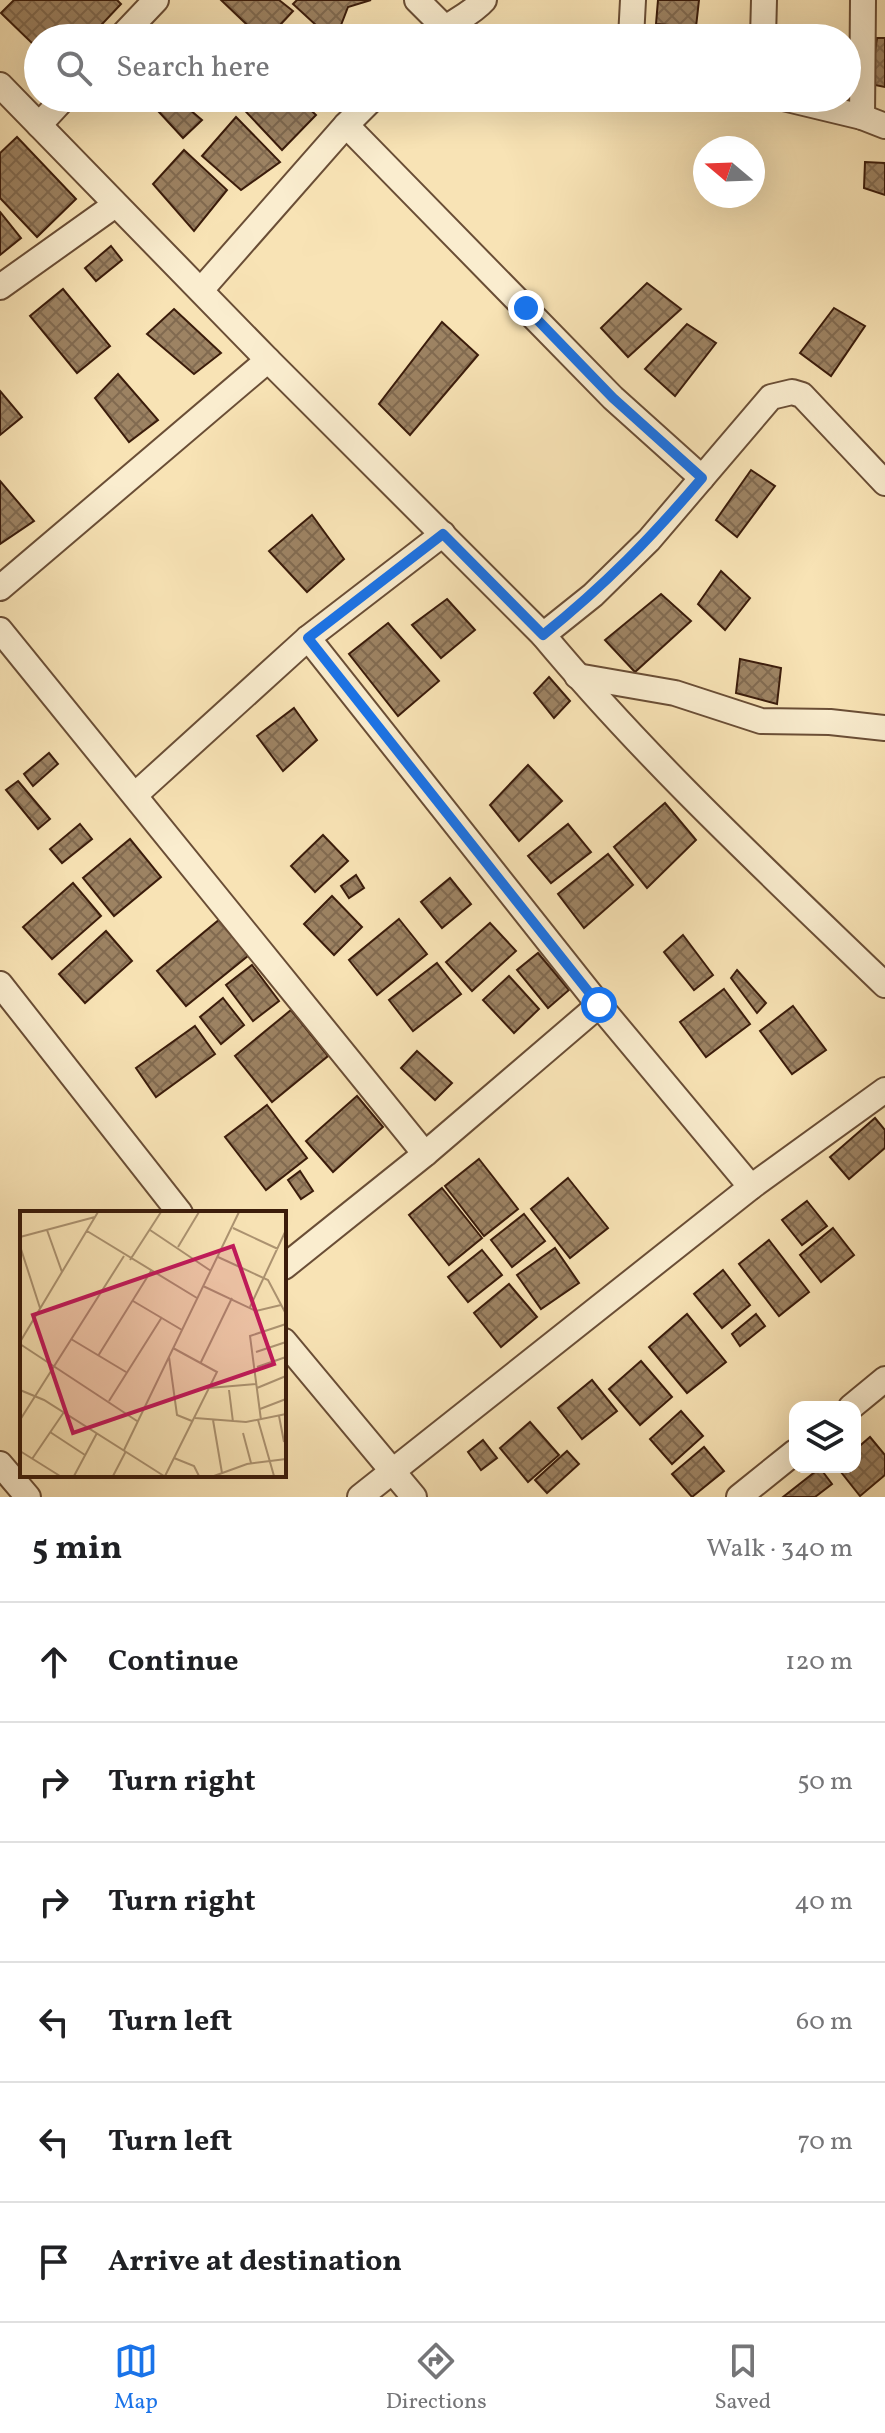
<!DOCTYPE html>
<html lang="en">
<head>
<meta charset="utf-8">
<style>
  :root { --surface:#fff; --page:#f6f6f6; --text:#202124; --muted:#757577; --line:#e0e0e0; --accent:#1a73e8 }
  body { margin:0; font-family:Vollkorn,serif; background:var(--page); color:var(--text) }
  .controls { position:absolute; right:24px; bottom:24px; display:grid; overflow:hidden; border-radius:16px; box-shadow:0 8px 32px #0002 }
  .controls button { width:72px; height:72px; display:grid; place-items:center; padding:0; border:0; border-bottom:2px solid var(--line); background:var(--surface); color:var(--text); font:40px sans-serif }
  .compass { position:absolute; left:693px; top:136px; width:72px; height:72px; border-radius:50%; background:var(--surface); box-shadow:0 8px 32px #0002; rotate:289deg }
  .stop { position:absolute; width:24px; height:24px; margin:-18px; border:6px solid #1a73e8; border-radius:50%; background:#fff }
  .stop.end { background:#1a73e8; border-color:#fff; box-shadow:0 2px 8px #0008 }
  .list { margin:0; padding:0; list-style:none }
  h2 { display:flex; justify-content:space-between; align-items:center; height:104px; margin:0; padding:0 32px; font-size:34px }
  h2 small { font-size:26px; font-weight:400; color:var(--muted) }
  .list li { display:grid; grid-template-columns:52px 1fr auto; gap:24px; align-items:center; box-sizing:border-box; height:120px; padding:0 32px; border-top:2px solid var(--line) }
  .list b { display:block; font-size:30px; white-space:nowrap }
  .list em { font-size:26px; font-style:normal; color:var(--muted) }
  .icon { flex:none; width:44px; height:44px; fill:none; stroke:currentColor; stroke-width:2; stroke-linecap:round; stroke-linejoin:round }
  .map { position:relative; flex:none; width:885px; height:1497px; overflow:hidden }
  .search { position:absolute; background:var(--surface); box-shadow:0 8px 32px #0002; left:24px; right:24px; top:24px; height:88px; display:flex; align-items:center; gap:20px; box-sizing:border-box; padding:0 28px; border-radius:44px; color:var(--muted); font-size:30px }
  .sheet { height:824px; background:var(--surface) }
  nav { display:flex; justify-content:space-around; align-items:center; box-sizing:border-box; height:112px; border-top:2px solid var(--line); background:var(--surface); font-size:22px; color:var(--muted) }
  nav a { display:grid; justify-items:center; gap:4px }
  nav .on { color:var(--accent) }
  .map>svg:first-child { display:block }
  .building { fill:url(#building-cross-hatch); stroke:#3b1c0b; stroke-width:2 }
  .lines { fill:none; stroke-linecap:round; stroke-linejoin:round }
  .minor-casing { stroke:#6a4e36; stroke-width:28 }
  .minor { stroke:#faedcf; stroke-width:24 }
  .route { stroke:#1a73e8; stroke-width:10 }
  .inset-road { fill:none; stroke:#ac9371; stroke-width:2 }
  .view { fill:#c2185b; fill-opacity:0.15; stroke:#c2185b; stroke-width:4 }
  .inset-edge { fill:none; stroke:#3b1c0b; stroke-width:4 }
</style>
</head>
<body>
<div class="map">
<svg width="885" height="1497" viewBox="0 0 885 1497">
  <defs>
    <pattern id="building-cross-hatch" width="8" height="8" patternUnits="userSpaceOnUse" patternTransform="scale(2)"><rect width="8" height="8" fill="#9d8363"/><path d="M0 0l8 8M0 8l8-8" fill="none" stroke="#816a50"/></pattern>
  </defs>
  <rect width="100%" height="100%" fill="#f8e3b5"/>
  <filter id="stains"><feTurbulence type="fractalNoise" baseFrequency=".0025" numOctaves="4"/><feColorMatrix values="0 0 0 0 .2 0 0 0 0 .09 0 0 0 0 .02 0 0 0 .5 -.17"/></filter>
  <radialGradient id="worn" r=".72"><stop offset=".6" stop-color="#630" stop-opacity="0"/><stop offset="1" stop-color="#630" stop-opacity=".3"/></radialGradient>
  <!-- building -->
  <g class="building">
    <path d="M 14,0 L 117,0 L 121,4 L 89,38 L 38,38 L 38,49 L 1,13 Z"/>
    <path d="M 221,0 L 279,0 L 293,11 L 268,38 L 261,38 Z"/>
    <path d="M 297,0 L 371,0 L 348,7 L 336,38 L 330,38 L 293,4 Z"/>
    <path d="M 658,0 L 699,0 L 696,27 L 656,24 Z"/>
    <path d="M 877,38 L 885,38 L 885,87 L 870,84 Z"/>
    <path d="M 146,98 L 176,98 L 202,120 L 183,138 Z"/>
    <path d="M 233,98 L 298,98 L 316,115 L 282,150 Z"/>
    <path d="M 236,117 L 280,162 L 241,190 L 202,156 Z"/>
    <path d="M 17,137 L 76,199 L 37,237 L 0,198 L 0,153 Z"/>
    <path d="M 184,150 L 227,190 L 194,231 L 153,184 Z"/>
    <path d="M 865,162 L 885,163 L 885,195 L 864,188 Z"/>
    <path d="M 0,212 L 21,238 L 0,255 Z"/>
    <path d="M 111,246 L 122,260 L 96,281 L 85,268 Z"/>
    <path d="M 647,283 L 681,309 L 628,357 L 601,328 Z"/>
    <path d="M 63,289 L 110,346 L 77,373 L 30,316 Z"/>
    <path d="M 834,308 L 865,326 L 831,376 L 800,353 Z"/>
    <path d="M 174,309 L 221,353 L 194,374 L 147,334 Z"/>
    <path d="M 442,322 L 478,355 L 410,435 L 379,404 Z"/>
    <path d="M 687,324 L 716,343 L 675,396 L 645,369 Z"/>
    <path d="M 118,374 L 158,420 L 129,442 L 95,398 Z"/>
    <path d="M 0,391 L 22,417 L 0,435 Z"/>
    <path d="M 751,470 L 775,486 L 737,537 L 716,520 Z"/>
    <path d="M 0,481 L 34,521 L 0,544 Z"/>
    <path d="M 312,515 L 344,559 L 307,592 L 269,551 Z"/>
    <path d="M 721,571 L 750,598 L 725,630 L 698,604 Z"/>
    <path d="M 661,594 L 691,621 L 635,672 L 605,640 Z"/>
    <path d="M 447,599 L 475,630 L 441,658 L 412,625 Z"/>
    <path d="M 388,623 L 439,681 L 398,716 L 349,654 Z"/>
    <path d="M 740,659 L 781,668 L 777,704 L 736,693 Z"/>
    <path d="M 549,677 L 570,701 L 554,718 L 534,693 Z"/>
    <path d="M 294,708 L 317,740 L 283,771 L 257,736 Z"/>
    <path d="M 49,753 L 58,764 L 33,786 L 24,774 Z"/>
    <path d="M 528,765 L 562,801 L 519,841 L 490,805 Z"/>
    <path d="M 18,781 L 50,819 L 38,829 L 6,790 Z"/>
    <path d="M 665,803 L 696,840 L 647,888 L 614,847 Z"/>
    <path d="M 80,824 L 92,839 L 62,863 L 50,849 Z"/>
    <path d="M 568,824 L 591,852 L 551,883 L 528,856 Z"/>
    <path d="M 323,835 L 348,861 L 315,892 L 291,866 Z"/>
    <path d="M 130,839 L 161,877 L 114,916 L 83,878 Z"/>
    <path d="M 608,854 L 633,885 L 584,928 L 558,894 Z"/>
    <path d="M 356,875 L 364,888 L 349,898 L 341,886 Z"/>
    <path d="M 450,878 L 471,904 L 442,928 L 421,902 Z"/>
    <path d="M 73,883 L 101,916 L 52,959 L 23,927 Z"/>
    <path d="M 332,896 L 362,927 L 334,955 L 304,924 Z"/>
    <path d="M 220,919 L 249,955 L 186,1006 L 157,971 Z"/>
    <path d="M 399,919 L 427,954 L 377,995 L 349,960 Z"/>
    <path d="M 490,923 L 516,951 L 472,991 L 446,962 Z"/>
    <path d="M 106,931 L 132,961 L 85,1003 L 59,974 Z"/>
    <path d="M 683,935 L 713,975 L 694,990 L 664,952 Z"/>
    <path d="M 538,953 L 569,990 L 548,1008 L 517,970 Z"/>
    <path d="M 437,963 L 461,994 L 413,1031 L 389,1000 Z"/>
    <path d="M 252,965 L 279,1001 L 253,1021 L 226,985 Z"/>
    <path d="M 737,970 L 766,1003 L 757,1013 L 731,978 Z"/>
    <path d="M 509,976 L 539,1009 L 514,1033 L 483,1000 Z"/>
    <path d="M 724,989 L 750,1024 L 706,1057 L 680,1022 Z"/>
    <path d="M 223,998 L 244,1025 L 221,1044 L 200,1017 Z"/>
    <path d="M 793,1006 L 826,1050 L 792,1074 L 760,1031 Z"/>
    <path d="M 291,1010 L 328,1056 L 272,1102 L 235,1056 Z"/>
    <path d="M 195,1026 L 215,1054 L 156,1097 L 136,1068 Z"/>
    <path d="M 417,1051 L 452,1083 L 435,1100 L 401,1068 Z"/>
    <path d="M 357,1096 L 383,1127 L 333,1172 L 306,1141 Z"/>
    <path d="M 267,1105 L 307,1158 L 266,1190 L 225,1137 Z"/>
    <path d="M 875,1118 L 885,1130 L 885,1148 L 849,1179 L 830,1157 Z"/>
    <path d="M 479,1159 L 518,1209 L 484,1236 L 445,1186 Z"/>
    <path d="M 300,1171 L 313,1191 L 301,1199 L 288,1180 Z"/>
    <path d="M 568,1178 L 608,1228 L 570,1258 L 531,1209 Z"/>
    <path d="M 442,1188 L 482,1238 L 449,1265 L 409,1215 Z"/>
    <path d="M 807,1201 L 827,1226 L 802,1245 L 782,1220 Z"/>
    <path d="M 524,1214 L 545,1241 L 512,1267 L 491,1240 Z"/>
    <path d="M 833,1228 L 854,1255 L 821,1282 L 800,1255 Z"/>
    <path d="M 769,1240 L 809,1292 L 779,1316 L 739,1264 Z"/>
    <path d="M 555,1248 L 579,1283 L 541,1309 L 517,1275 Z"/>
    <path d="M 482,1250 L 502,1275 L 468,1302 L 448,1277 Z"/>
    <path d="M 723,1270 L 750,1305 L 722,1328 L 694,1294 Z"/>
    <path d="M 509,1284 L 537,1317 L 501,1347 L 474,1313 Z"/>
    <path d="M 687,1314 L 726,1362 L 687,1393 L 649,1347 Z"/>
    <path d="M 756,1314 L 765,1326 L 740,1346 L 732,1334 Z"/>
    <path d="M 641,1361 L 672,1397 L 640,1425 L 609,1389 Z"/>
    <path d="M 592,1380 L 617,1411 L 582,1439 L 558,1408 Z"/>
    <path d="M 681,1411 L 703,1436 L 672,1464 L 650,1439 Z"/>
    <path d="M 530,1422 L 559,1455 L 528,1482 L 500,1448 Z"/>
    <path d="M 870,1437 L 885,1455 L 885,1475 L 860,1496 L 837,1467 L 855,1467 L 855,1450 Z"/>
    <path d="M 483,1440 L 497,1458 L 481,1470 L 468,1452 Z"/>
    <path d="M 704,1447 L 724,1471 L 692,1497 L 672,1474 Z"/>
    <path d="M 567,1451 L 579,1464 L 547,1493 L 535,1480 Z"/>
    <path d="M 820,1468 L 832,1484 L 815,1497 L 783,1497 Z"/>
  </g>
  <g class="lines">
    <!-- minor casing -->
    <g class="minor-casing">
      <g id="minor">
        <path d="M 417,0 L 444,27"/>
        <path d="M 120,38 L 156,0"/>
        <path d="M 433,38 C 448,23 470,16 484,0"/>
        <path d="M 631,38 L 633,0"/>
        <path d="M 763,38 L 764,0"/>
        <path d="M 0,85 L 268,360 L 543,635 C 648,761 768,872 885,985"/>
        <path d="M 653,98 L 672,98"/>
        <path d="M 783,98 L 862,117 L 885,126"/>
        <path d="M 862,117 L 863,0"/>
        <path d="M 39,125 L 64,98"/>
        <path d="M 346,125 L 613,398 L 702,478"/>
        <path d="M 0,287 L 115,205"/>
        <path d="M 201,290 L 346,125 L 373,98"/>
        <path d="M 0,588 L 268,360"/>
        <path d="M 0,630 L 425,1154"/>
        <path d="M 543,635 L 593,595 L 649,540 L 771,397 L 792,392 L 802,395 L 885,483"/>
        <path d="M 308,638 L 599,1005 L 751,1187"/>
        <path d="M 577,676 L 675,693 L 761,721 L 830,722 L 885,728"/>
        <path d="M 135,795 L 308,638 L 443,534"/>
        <path d="M 0,984 L 180,1213"/>
        <path d="M 284,1267 L 425,1154 L 599,1005"/>
        <path d="M 284,1341 L 414,1497"/>
        <path d="M 851,1407 L 885,1379"/>
        <path d="M 0,1464 L 28,1497"/>
        <path d="M 360,1497 L 751,1187 L 885,1090"/>
        <path d="M 739,1497 L 795,1452"/>
      </g>
    </g>
    <!-- minor -->
    <use href="#minor" class="minor"/>
  </g>
  <g class="lines">
    <!-- route -->
    <path class="route" d="M 526,308 L 613,398 L 702,478 C 651,538 605,585 543,635 L 443,534 L 308,638 L 599,1005"/>
  </g>
  <!-- overview -->
  <g transform="translate(20 1211)">
    <rect width="266" height="266" fill="#f8e3b5"/>
    <path class="inset-road" d="M 213,17 L 258,38M 27,19 L 42,61M 130,19 L 191,60M 67,20 L 177,87M 0,26 L 75,6M 0,35 L 20,97M 158,36 L 179,1M 198,46 L 248,69 L 266,103M 110,49 L 141,1M 183,75 L 236,100 L 261,94M 113,90 L 162,119M 230,96 L 266,19M 51,128 L 106,161M 0,131 L 78,1M 0,133 L 117,210M 236,141 L 266,131M 78,145 L 131,60M 149,146 L 157,204 L 172,210M 181,151 L 212,87M 237,156 L 266,146M 189,177 L 236,173M 237,177 L 266,165M 0,179 L 24,189 L 144,265M 209,179 L 213,211M 89,190 L 142,106M 240,198 L 266,188M 259,205 L 264,231M 175,207 L 226,211 L 266,203M 0,209 L 104,45M 193,209 L 202,262M 238,209 L 254,265M 241,209 L 230,125 L 266,113M 30,221 L 65,244M 223,222 L 231,252M 104,239 L 219,1M 0,240 L 40,265M 154,247 L 174,255 L 179,265M 12,248 L 44,201M 54,265 L 77,222M 93,265 L 106,240M 145,265 L 197,161 L 153,137M 194,265 L 227,253 L 266,248"/>
    <path class="view" d="M 213,35 L 254,153 L 53,222 L 13,104 Z"/>
    <rect width="266" height="266" class="inset-edge"/>
  </g>
  <rect width="100%" height="100%" filter="url(#stains)"/>
  <rect width="100%" height="100%" fill="url(#worn)"/>
</svg>
<div class="controls">
<button><svg class="icon" aria-label="layers" viewBox="0 0 24 24"><path d="M12 4l9 5-9 5-9-5zM3 14l9 5 9-5"/></svg></button>
</div>
<svg class="compass" viewBox="-18 -18 36 36"><path d="M0-13l5 13h-10z" fill="#e53935"/><path d="M0 13l5-13h-10z" fill="#757577"/></svg>
<div class="stop" style="left:599px;top:1005px"></div>
<div class="stop end" style="left:526px;top:308px"></div>
<div class="search"><svg class="icon" aria-label="search" viewBox="0 0 24 24"><circle cx="10" cy="10" r="6"/><path d="M15 15l6 6"/></svg>Search here</div>
</div>
<section class="sheet">
<h2>5 min<small>Walk · 340 m</small></h2>
<ul class="list">
<li><svg class="icon" aria-label="ahead" viewBox="0 0 24 24"><path d="M12 20V5M6 11l6-6 6 6"/></svg><div><b>Continue</b></div><em>120 m</em></li>
<li><svg class="icon" aria-label="right" viewBox="0 0 24 24"><path d="M7 20v-9h11M14 6l5 5-5 5"/></svg><div><b>Turn right</b></div><em>50 m</em></li>
<li><svg class="icon" aria-label="right" viewBox="0 0 24 24"><path d="M7 20v-9h11M14 6l5 5-5 5"/></svg><div><b>Turn right</b></div><em>40 m</em></li>
<li><svg class="icon" aria-label="left" viewBox="0 0 24 24"><path d="M17 20v-9H6M10 6l-5 5 5 5"/></svg><div><b>Turn left</b></div><em>60 m</em></li>
<li><svg class="icon" aria-label="left" viewBox="0 0 24 24"><path d="M17 20v-9H6M10 6l-5 5 5 5"/></svg><div><b>Turn left</b></div><em>70 m</em></li>
<li><svg class="icon" aria-label="arrive" viewBox="0 0 24 24"><path d="M6 21V4h12l-3 4 3 4H6"/></svg><div><b>Arrive at destination</b></div></li>
</ul>
</section>
<nav>
<a class="on"><svg class="icon" aria-label="map" viewBox="0 0 24 24"><path d="M3 6l6-2 6 2 6-2v14l-6 2-6-2-6 2zM9 4v14M15 6v14"/></svg>Map</a>
<a><svg class="icon" aria-label="directions" viewBox="0 0 24 24"><path d="M12 3l9 9-9 9-9-9zM9 14v-3h6M13 9l2 2-2 2"/></svg>Directions</a>
<a><svg class="icon" aria-label="saved" viewBox="0 0 24 24"><path d="M7 4h10v16l-5-4-5 4z"/></svg>Saved</a>
</nav>
</body>
</html>
